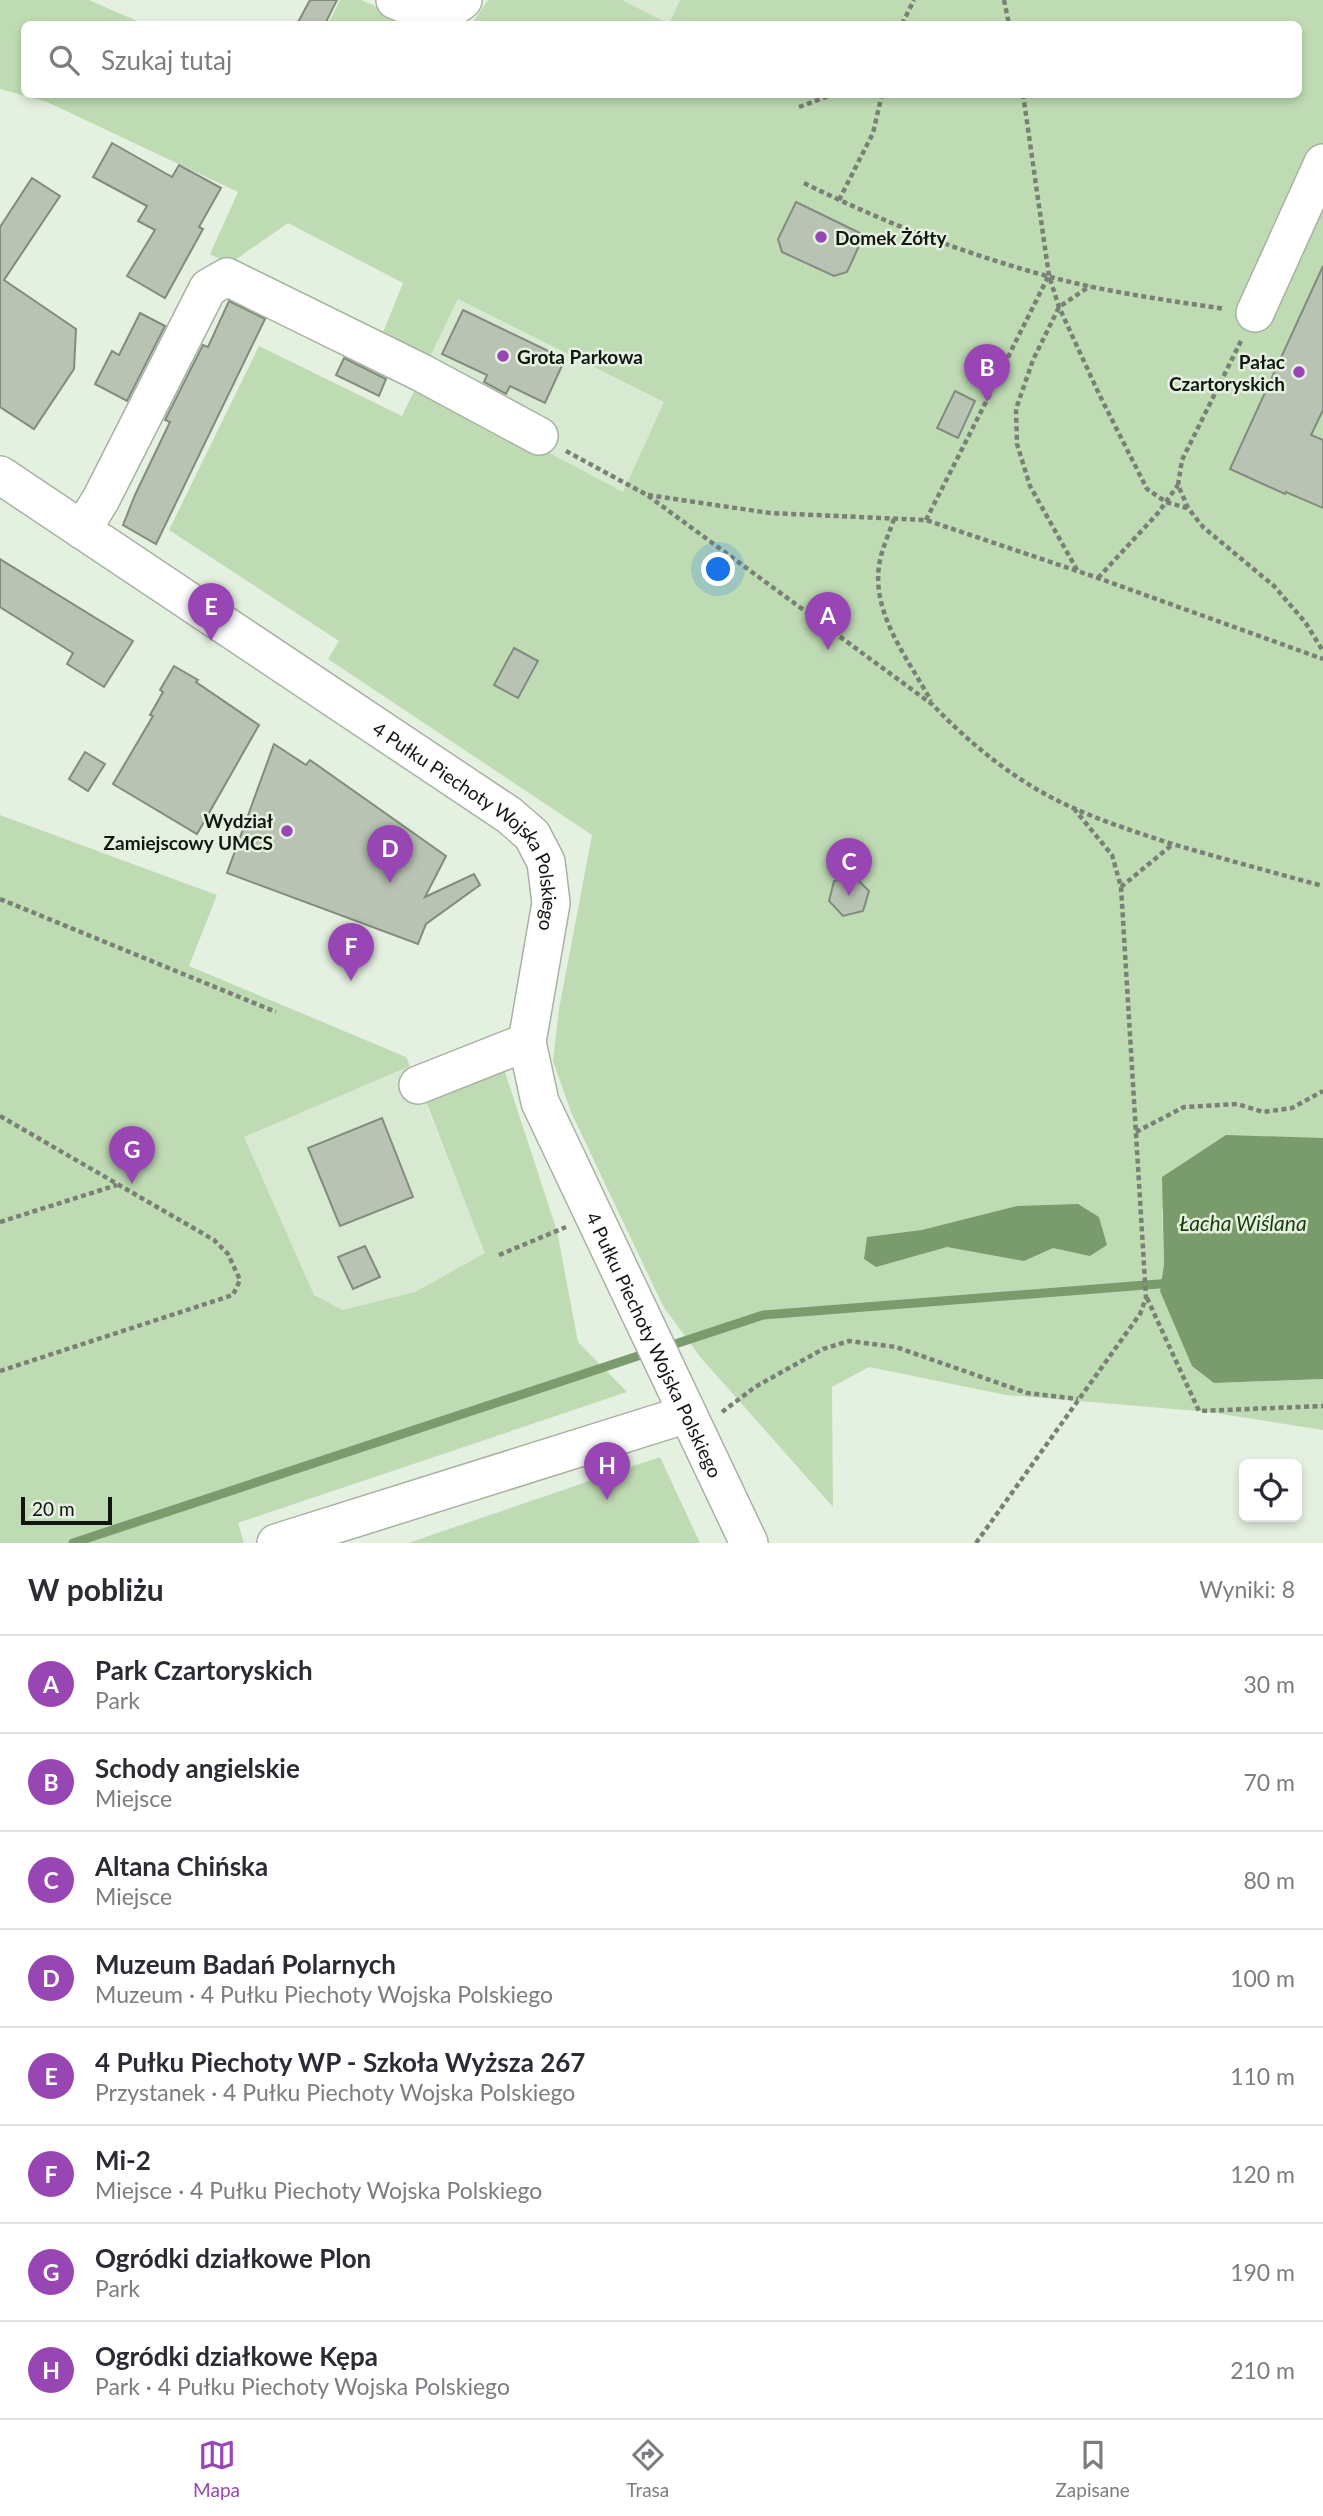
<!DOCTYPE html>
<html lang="pl">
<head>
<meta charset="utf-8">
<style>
  :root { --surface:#fff; --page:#f2f2f3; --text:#2b2b33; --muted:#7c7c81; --line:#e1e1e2; --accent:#9946b5 }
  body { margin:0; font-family:Lato,sans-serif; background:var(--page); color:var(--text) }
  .controls { position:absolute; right:21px; bottom:21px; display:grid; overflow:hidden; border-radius:10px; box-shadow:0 4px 10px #0003 }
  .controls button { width:63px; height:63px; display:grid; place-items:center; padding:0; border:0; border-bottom:2px solid var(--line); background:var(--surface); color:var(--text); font:35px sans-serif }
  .scale { position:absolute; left:21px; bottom:18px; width:91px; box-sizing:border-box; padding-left:7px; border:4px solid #121610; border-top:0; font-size:19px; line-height:24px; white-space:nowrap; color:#121610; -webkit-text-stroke:5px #e5f1e0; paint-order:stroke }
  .you { position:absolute; left:719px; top:570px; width:24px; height:24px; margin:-18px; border:5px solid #fff; border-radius:50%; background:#1a73e8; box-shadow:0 0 0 10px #1a73e833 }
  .badge { display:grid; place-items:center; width:46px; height:46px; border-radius:50%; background:var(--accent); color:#fff; font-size:23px; font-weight:700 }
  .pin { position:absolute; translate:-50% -58px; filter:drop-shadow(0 2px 4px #0008) }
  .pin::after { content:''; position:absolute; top:37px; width:24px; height:21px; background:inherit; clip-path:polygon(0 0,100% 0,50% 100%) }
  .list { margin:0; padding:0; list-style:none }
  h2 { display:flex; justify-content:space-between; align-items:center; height:91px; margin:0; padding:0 28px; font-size:30px }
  h2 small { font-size:23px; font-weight:400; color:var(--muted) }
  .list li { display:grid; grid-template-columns:46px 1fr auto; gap:21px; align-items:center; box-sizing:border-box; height:98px; padding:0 28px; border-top:2px solid var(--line) }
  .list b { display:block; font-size:26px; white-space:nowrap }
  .list p { margin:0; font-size:23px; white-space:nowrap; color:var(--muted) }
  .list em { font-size:23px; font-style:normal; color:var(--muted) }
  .icon { flex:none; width:38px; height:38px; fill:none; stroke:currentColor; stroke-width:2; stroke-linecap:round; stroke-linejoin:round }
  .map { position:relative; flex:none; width:1323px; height:1543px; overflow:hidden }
  .search { position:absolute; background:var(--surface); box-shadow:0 4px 10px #0003; left:21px; right:21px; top:21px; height:77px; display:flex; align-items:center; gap:18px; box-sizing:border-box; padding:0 24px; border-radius:10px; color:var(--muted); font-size:26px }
  .sheet { height:875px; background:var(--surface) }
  nav { display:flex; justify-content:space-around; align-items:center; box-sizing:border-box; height:98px; border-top:2px solid var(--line); background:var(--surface); font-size:19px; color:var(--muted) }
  nav a { display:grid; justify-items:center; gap:4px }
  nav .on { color:var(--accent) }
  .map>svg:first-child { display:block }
  .built { fill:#d8e9d1 }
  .green { fill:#bfdbb4 }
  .water { fill:#7a9c6d }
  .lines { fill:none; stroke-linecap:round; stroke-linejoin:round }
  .stream { stroke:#7a9c6d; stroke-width:9 }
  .building { fill:#b8c3b3; stroke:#818c7d; stroke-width:2 }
  .minor-casing { stroke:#a7b2a2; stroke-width:40 }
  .path { stroke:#798175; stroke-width:4.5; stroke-dasharray:5 3.5; stroke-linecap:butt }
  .minor { stroke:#fff; stroke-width:37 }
  .poi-dot { fill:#9946b5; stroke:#e5f1e0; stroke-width:2.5 }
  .labels { text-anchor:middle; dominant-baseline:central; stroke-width:5; stroke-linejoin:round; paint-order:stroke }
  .poi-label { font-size:19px; font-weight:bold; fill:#121610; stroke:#e5f1e0; text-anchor:start }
  .street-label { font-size:19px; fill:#121610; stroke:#e5f1e0 }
  .water-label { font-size:21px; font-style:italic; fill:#1b3c09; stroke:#e5f1e0 }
</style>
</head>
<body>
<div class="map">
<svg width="1323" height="1543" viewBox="0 0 1323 1543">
  <rect width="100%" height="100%" fill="#e5f1e0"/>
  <!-- built -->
  <g class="built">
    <path d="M 622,0 L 680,0 L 669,24 Z"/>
    <path d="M 458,299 L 664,402 L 623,492 L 418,383 Z"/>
    <path d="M 410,1066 L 486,1253 L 415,1292 L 344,1310 L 314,1295 L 243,1137 Z"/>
  </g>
  <!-- green -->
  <g class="green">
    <path d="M 0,0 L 89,0 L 144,24 L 24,24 L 24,94 L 1298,94 L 1298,24 L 328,24 L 340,0 L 361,0 L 418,24 L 473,22 L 488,0 L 622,0 L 669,24 L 680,0 L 1323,0 L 1323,1212 L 1162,1209 L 1164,1264 L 1160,1291 L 1214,1383 L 1323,1379 L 1323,1430 L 1209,1412 L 1006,1395 L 869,1367 L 832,1387 L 833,1507 L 701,1358 L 663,1306 L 571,1112 L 553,1061 L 559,1009 L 592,835 L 328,659 L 339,641 L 169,530 L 259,346 L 402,416 L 418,383 L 623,492 L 664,402 L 458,299 L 428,361 L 380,340 L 403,283 L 288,223 L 229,264 L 210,254 L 238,192 L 47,102 L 0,89 Z"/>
    <path d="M 0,815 L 217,895 L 189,966 L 406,1057 L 410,1066 L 244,1137 L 314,1295 L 343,1310 L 415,1292 L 485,1253 L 425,1099 L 504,1069 L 557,1231 L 578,1342 L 627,1392 L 238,1523 L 244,1543 L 0,1543 Z"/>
    <path d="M 660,1457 L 700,1543 L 408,1543 Z"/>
  </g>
  <!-- water -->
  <g class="water">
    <path d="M 1226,1135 L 1323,1138 L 1323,1379 L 1214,1383 L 1192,1366 L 1160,1291 L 1164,1264 L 1162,1177 Z"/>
    <path d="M 1078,1204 L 1099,1217 L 1107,1245 L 1090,1256 L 1053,1248 L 1024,1261 L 947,1247 L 876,1267 L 864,1259 L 867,1237 L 922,1230 L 1017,1206 Z"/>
  </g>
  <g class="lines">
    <!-- stream -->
    <g class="stream">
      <path d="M 666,1347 L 763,1315 L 1171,1283"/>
      <path d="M 73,1543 L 650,1352"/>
    </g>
  </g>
  <!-- building -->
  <g class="building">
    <path d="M 310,0 L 337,0 L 325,24 L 297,24 Z"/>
    <path d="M 112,143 L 172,177 L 179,165 L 221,188 L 199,227 L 203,229 L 165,298 L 127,276 L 155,230 L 138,221 L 147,206 L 93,177 Z"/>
    <path d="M 32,178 L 60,196 L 4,280 L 76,329 L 74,369 L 34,429 L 0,407 L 0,227 Z"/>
    <path d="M 796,202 L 864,235 L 847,272 L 834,276 L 782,252 L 778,239 Z"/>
    <path d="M 1323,266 L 1323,410 L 1311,435 L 1323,440 L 1323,508 L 1286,492 L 1285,494 L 1230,469 Z"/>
    <path d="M 229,301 L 265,319 L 156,544 L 123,525 L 135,495 L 170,422 L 165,420 L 203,345 L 208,347 Z"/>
    <path d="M 463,310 L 565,359 L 545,403 L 510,386 L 506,394 L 484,382 L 487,375 L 442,354 Z"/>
    <path d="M 140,313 L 165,326 L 127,401 L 95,384 L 112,351 L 119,355 Z"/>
    <path d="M 344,358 L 386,379 L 379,396 L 336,375 Z"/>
    <path d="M 955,391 L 975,401 L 958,438 L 937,428 Z"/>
    <path d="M 0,559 L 133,641 L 104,687 L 67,664 L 73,653 L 0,607 Z"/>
    <path d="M 514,648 L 538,661 L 518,698 L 494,685 Z"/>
    <path d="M 174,666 L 198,680 L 196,682 L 259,725 L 197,834 L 113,784 L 153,716 L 150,715 L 163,692 L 160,690 Z"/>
    <path d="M 274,744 L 306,765 L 310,760 L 446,856 L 425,897 L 474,874 L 480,885 L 426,924 L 418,944 L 227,873 Z"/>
    <path d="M 85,752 L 105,764 L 88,791 L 69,779 Z"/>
    <path d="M 854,876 L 869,891 L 863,911 L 843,916 L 829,901 L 834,881 Z"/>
    <path d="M 382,1118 L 413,1197 L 340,1226 L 308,1148 Z"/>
    <path d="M 365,1246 L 380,1277 L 353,1289 L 338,1257 Z"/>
  </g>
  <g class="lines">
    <!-- minor casing -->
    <g class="minor-casing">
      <g id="minor">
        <path d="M 395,0 C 416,10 443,18 463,0"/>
        <path d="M 1255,313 L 1323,163"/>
        <path id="s1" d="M 0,475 L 509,815 L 532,835 L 546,862 L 551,903 L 527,1042 L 540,1102 L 749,1543"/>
        <path d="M 82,530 L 101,499 L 208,288 L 227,277 L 422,373 L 539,436"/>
        <path d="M 418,1085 L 527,1042"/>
        <path d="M 276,1543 L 687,1414"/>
      </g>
    </g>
    <!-- path -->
    <g class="path">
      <path d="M 1004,0 L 1009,24"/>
      <path d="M 902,24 L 914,0"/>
      <path d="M 1023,94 L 1049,276 L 1059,307 L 1099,394 L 1147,489 L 1166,502 L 1187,508"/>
      <path d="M 799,107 L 834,94"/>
      <path d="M 804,183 C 883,222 962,253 1047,276 C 1105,292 1166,300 1225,309"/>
      <path d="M 839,200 L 873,133 L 882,94"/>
      <path d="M 1241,341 L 1182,460 L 1178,485 L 1188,508 L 1203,527 L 1274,586 L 1305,622 L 1323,651"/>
      <path d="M 1004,365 L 1048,277"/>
      <path d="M 566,451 L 647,495 L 933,705 C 965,739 1005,772 1045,794 C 1085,816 1127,829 1169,843 C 1220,858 1271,872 1323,886"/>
      <path d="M 648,495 L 770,513 L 926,520 L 1098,578 L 1323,659"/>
      <path d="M 894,519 C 889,534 881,550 879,566 C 872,615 909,660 931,701"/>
      <path d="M 926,520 L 991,392"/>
      <path d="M 1077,570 L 1030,486 L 1017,444 L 1016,409 L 1033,360 L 1059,307 L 1090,286"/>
      <path d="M 1098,578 L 1158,513 L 1178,485"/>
      <path d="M 1121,887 L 1173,844"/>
      <path d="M 0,899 L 276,1012"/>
      <path d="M 0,1116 L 214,1240 L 228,1254 L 240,1280 L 233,1295 L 0,1371"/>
      <path d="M 1136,1132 L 1184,1107 L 1237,1104 L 1263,1112 L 1292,1108 L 1323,1091"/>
      <path d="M 0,1222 L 117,1185"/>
      <path d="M 499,1255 L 566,1227"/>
      <path d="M 1147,1298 L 1199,1411 L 1323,1406"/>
      <path d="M 722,1412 L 755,1387 L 823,1349 L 849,1341 L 896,1347 L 1027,1393 L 1078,1399"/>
      <path d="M 976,1543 L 1140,1314 L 1146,1298 L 1121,887 L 1112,855 L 1075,810"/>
    </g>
    <!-- minor -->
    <use href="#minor" class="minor"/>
  </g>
  <!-- markers -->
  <g class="poi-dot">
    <circle cx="821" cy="237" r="7"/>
    <circle cx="503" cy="356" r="7"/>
    <circle cx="1299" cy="372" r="7"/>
    <circle cx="287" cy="831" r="7"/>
  </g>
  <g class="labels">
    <!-- poi labels -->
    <g class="poi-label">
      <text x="835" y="237">Domek Żółty</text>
      <text x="517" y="356">Grota Parkowa</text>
      <text x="1285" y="361" text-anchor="end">Pałac<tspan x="1285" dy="22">Czartoryskich</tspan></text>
      <text x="273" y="820" text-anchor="end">Wydział<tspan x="273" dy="22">Zamiejscowy UMCS</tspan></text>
    </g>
    <!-- street labels -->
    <g class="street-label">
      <text stroke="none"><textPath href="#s1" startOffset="597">4 Pułku Piechoty Wojska Polskiego</textPath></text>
      <text stroke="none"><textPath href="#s1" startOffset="1185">4 Pułku Piechoty Wojska Polskiego</textPath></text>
    </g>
    <!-- water labels -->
    <g class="water-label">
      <text x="1243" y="1222">Łacha Wiślana</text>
    </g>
  </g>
</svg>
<div class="controls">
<button><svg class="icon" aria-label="locate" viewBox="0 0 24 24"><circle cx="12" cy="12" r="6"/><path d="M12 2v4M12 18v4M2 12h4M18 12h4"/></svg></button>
</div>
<div class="scale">20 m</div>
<div class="you"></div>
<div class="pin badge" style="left:828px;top:650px">A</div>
<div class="pin badge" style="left:987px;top:402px">B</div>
<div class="pin badge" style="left:849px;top:896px">C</div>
<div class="pin badge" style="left:390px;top:883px">D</div>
<div class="pin badge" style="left:211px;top:641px">E</div>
<div class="pin badge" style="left:351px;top:981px">F</div>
<div class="pin badge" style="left:132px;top:1184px">G</div>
<div class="pin badge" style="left:607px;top:1500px">H</div>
<div class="search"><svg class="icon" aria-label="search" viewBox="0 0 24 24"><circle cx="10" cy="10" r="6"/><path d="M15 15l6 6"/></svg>Szukaj tutaj</div>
</div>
<section class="sheet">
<h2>W pobliżu<small>Wyniki: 8</small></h2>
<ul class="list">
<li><span class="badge">A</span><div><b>Park Czartoryskich</b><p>Park</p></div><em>30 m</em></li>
<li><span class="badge">B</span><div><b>Schody angielskie</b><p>Miejsce</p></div><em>70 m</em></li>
<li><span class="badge">C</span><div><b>Altana Chińska</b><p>Miejsce</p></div><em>80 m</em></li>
<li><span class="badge">D</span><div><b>Muzeum Badań Polarnych</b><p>Muzeum · 4 Pułku Piechoty Wojska Polskiego</p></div><em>100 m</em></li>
<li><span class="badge">E</span><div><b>4 Pułku Piechoty WP - Szkoła Wyższa 267</b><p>Przystanek · 4 Pułku Piechoty Wojska Polskiego</p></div><em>110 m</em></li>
<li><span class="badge">F</span><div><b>Mi-2</b><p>Miejsce · 4 Pułku Piechoty Wojska Polskiego</p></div><em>120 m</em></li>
<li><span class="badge">G</span><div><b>Ogródki działkowe Plon</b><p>Park</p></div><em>190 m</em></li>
<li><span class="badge">H</span><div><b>Ogródki działkowe Kępa</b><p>Park · 4 Pułku Piechoty Wojska Polskiego</p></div><em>210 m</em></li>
</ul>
</section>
<nav>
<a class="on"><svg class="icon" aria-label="map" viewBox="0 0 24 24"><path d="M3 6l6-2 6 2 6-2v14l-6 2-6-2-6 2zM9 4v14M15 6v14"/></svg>Mapa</a>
<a><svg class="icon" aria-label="directions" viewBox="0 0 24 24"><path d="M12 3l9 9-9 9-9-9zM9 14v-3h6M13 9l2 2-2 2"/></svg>Trasa</a>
<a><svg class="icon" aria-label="saved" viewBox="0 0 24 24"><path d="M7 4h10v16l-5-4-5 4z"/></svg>Zapisane</a>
</nav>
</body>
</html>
